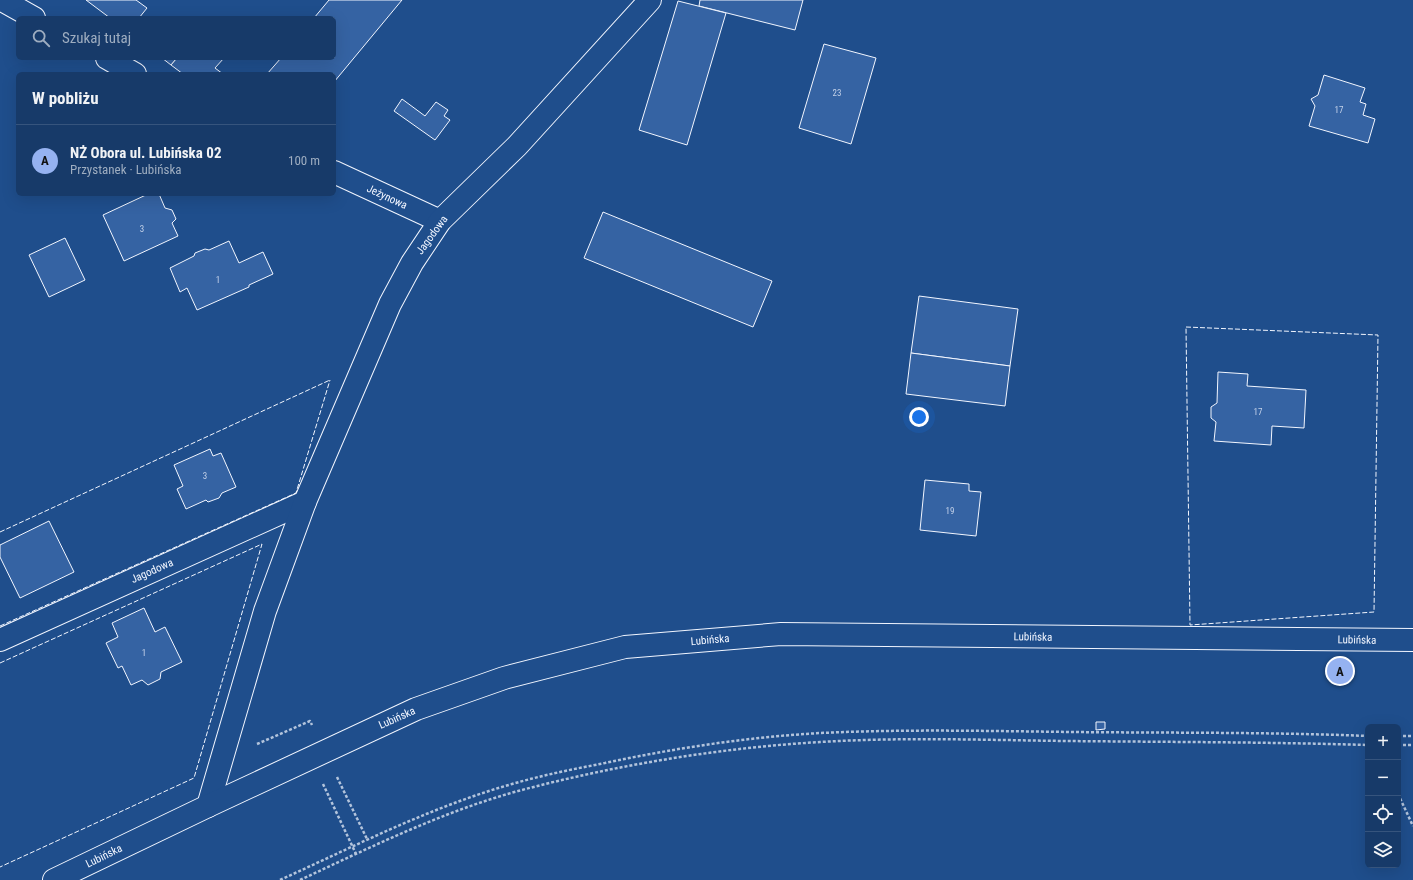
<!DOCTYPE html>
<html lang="pl">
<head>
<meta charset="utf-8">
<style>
  :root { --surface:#173a69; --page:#244571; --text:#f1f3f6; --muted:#9eadc0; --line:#36547d; --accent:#95b2f1 }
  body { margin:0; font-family:"Roboto Condensed",sans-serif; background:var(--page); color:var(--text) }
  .controls { position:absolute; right:12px; bottom:12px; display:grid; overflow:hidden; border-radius:6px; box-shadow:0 4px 16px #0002 }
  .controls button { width:36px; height:36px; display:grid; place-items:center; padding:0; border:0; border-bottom:1px solid var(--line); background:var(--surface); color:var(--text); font:20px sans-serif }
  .you { position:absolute; left:919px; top:417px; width:14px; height:14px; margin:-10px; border:3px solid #fff; border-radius:50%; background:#1a73e8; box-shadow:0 0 0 6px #1a73e833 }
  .badge { display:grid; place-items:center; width:26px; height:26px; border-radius:50%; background:var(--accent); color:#111; font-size:13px; font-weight:700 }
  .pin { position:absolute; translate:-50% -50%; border:2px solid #fff; box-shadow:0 1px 4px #0006 }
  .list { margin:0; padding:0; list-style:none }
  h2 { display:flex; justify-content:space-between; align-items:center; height:52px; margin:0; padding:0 16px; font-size:17px }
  h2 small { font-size:13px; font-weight:400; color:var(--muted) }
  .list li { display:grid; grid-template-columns:26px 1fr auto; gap:12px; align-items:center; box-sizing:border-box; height:72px; padding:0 16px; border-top:1px solid var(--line) }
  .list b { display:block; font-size:15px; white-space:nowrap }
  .list p { margin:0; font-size:13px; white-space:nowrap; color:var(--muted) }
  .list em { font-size:13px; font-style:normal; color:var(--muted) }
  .icon { flex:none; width:22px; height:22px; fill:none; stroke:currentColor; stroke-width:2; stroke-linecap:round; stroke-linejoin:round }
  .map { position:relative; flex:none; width:1413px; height:880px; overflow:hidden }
  .search { position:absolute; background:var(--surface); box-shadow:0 4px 16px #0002; left:16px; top:16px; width:320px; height:44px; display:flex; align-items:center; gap:10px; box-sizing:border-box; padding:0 14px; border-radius:6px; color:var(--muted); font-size:15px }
  .panel { position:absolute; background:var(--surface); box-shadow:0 4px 16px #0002; left:16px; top:72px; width:320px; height:124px; border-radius:6px }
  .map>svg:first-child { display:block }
  .building { fill:#3563a3; stroke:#f2f6ff }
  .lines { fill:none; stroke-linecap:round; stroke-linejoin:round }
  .minor-casing { stroke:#f2f6ff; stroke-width:24 }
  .path { stroke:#b3c4dc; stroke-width:2.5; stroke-dasharray:3 2; stroke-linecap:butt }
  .minor { stroke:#1f4e8c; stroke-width:22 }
  .fence { stroke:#f2f6ff; stroke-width:1; stroke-dasharray:5 2; stroke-linecap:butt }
  .labels { text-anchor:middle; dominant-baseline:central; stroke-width:3; stroke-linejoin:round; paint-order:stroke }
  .number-label { font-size:9px; fill:#c3d1e8 }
  .street-label { font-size:11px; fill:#f2f6ff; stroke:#1f4e8c }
</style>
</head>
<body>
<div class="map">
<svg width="1413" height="880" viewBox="0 0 1413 880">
  <rect width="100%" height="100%" fill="#1f4e8c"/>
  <!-- building -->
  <g class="building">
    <path d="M 86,0 L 136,0 L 147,8 L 139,18 L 110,18 Z"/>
    <path d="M 329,0 L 402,0 L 334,82 L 334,74 L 267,74 L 281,58 L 334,58 L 334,18 L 314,18 Z"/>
    <path d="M 700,0 L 803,0 L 795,30 L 699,6 Z"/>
    <path d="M 678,1 L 726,13 L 687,145 L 639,130 Z"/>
    <path d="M 824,44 L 876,58 L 851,144 L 799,128 Z"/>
    <path d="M 162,58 L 177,58 L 171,65 Z"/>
    <path d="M 177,58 L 224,58 L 215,68 L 223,74 L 183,74 L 171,65 Z"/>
    <path d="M 1324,75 L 1365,88 L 1360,102 L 1366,104 L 1363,115 L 1375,119 L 1368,143 L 1309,126 L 1315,106 L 1311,99 L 1318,95 Z"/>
    <path d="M 402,99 L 425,116 L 436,102 L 448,110 L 444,116 L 450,120 L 435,140 L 394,111 Z"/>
    <path d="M 148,194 L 159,194 L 165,208 L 172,210 L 176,219 L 172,223 L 178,236 L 124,261 L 103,215 Z"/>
    <path d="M 603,212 L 772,281 L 753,327 L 584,258 Z"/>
    <path d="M 65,238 L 85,280 L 49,297 L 29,255 Z"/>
    <path d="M 229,241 L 239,263 L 263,252 L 273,274 L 249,285 L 249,287 L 197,310 L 187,288 L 180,292 L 170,268 L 194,256 L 195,253 L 205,249 L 209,250 Z"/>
    <path d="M 919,296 L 1018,309 L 1010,366 L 911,353 Z"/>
    <path d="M 911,353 L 1010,366 L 1005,406 L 906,394 Z"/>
    <path d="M 1218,372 L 1248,374 L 1247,386 L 1306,390 L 1304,428 L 1272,426 L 1271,445 L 1214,441 L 1216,422 L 1211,418 L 1211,407 L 1217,403 Z"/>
    <path d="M 210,449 L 213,456 L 221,453 L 236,487 L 222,493 L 219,498 L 208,502 L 206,500 L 186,509 L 177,489 L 183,486 L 174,465 Z"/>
    <path d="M 925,480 L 969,484 L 969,491 L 981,492 L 976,536 L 920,530 Z"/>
    <path d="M 49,521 L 74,572 L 20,598 L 0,557 L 0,545 Z"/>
    <path d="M 144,608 L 155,632 L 165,627 L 182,662 L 161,672 L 160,679 L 148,685 L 142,680 L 131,685 L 122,666 L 118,668 L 106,643 L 118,637 L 112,623 Z"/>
    <path d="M 1096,722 L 1105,722 L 1105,729 L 1096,730 Z"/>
  </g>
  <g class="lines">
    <!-- minor casing -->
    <g class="minor-casing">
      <g id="minor">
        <path d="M 2,0 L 34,18"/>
        <path d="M 107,58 L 135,74"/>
        <path d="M 334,172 L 440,221"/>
        <path d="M 0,640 L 305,502"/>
        <path d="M 208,806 L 265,611 L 305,502 L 390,304 L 412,263 L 440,221 L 517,146 L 650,0"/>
        <path d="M 54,880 L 208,806 L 416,709 L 504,678 L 625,647 L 781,634 L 1413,640"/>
      </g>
    </g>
    <!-- path -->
    <g class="path">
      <path d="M 1398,736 L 1413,736"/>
      <path d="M 257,744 L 310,721 L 312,725"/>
      <path d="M 1398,745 L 1413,745"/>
      <path d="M 337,777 L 367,839"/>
      <path d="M 323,784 L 356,854"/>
      <path d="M 1398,794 L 1413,826"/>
      <path d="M 280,880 C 357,845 431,807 512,784 C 543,775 574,769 605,763 C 676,748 748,737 821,733 C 904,729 988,731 1072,732 C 1171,733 1269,732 1368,736"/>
      <path d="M 300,880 C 371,847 442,812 518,791 C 616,765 719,748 820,742 C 902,737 985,740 1067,741 C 1167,742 1268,742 1368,745"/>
    </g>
    <!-- minor -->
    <use href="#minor" class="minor"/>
    <!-- fence -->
    <g class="fence">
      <path d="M 1186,327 L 1378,335 L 1374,612 L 1190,625 Z"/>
      <path d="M 0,532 L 330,380"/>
      <path d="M 0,626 L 296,493 L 330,380"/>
      <path d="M 0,663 L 262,544 L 194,778 L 0,867"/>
    </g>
  </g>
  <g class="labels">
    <!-- number labels -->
    <g class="number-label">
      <text x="837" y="93">23</text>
      <text x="1339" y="110">17</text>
      <text x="142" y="229">3</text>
      <text x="218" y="280">1</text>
      <text x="1258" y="412">17</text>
      <text x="205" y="476">3</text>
      <text x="950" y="511">19</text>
      <text x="144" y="653">1</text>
    </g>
    <!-- street labels -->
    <g class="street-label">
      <text transform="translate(387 197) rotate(25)">Jeżynowa</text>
      <text transform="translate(432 235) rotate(-54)">Jagodowa</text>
      <text transform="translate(152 571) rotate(-24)">Jagodowa</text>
      <text transform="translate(1033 637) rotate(1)">Lubińska</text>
      <text transform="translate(710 640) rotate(-5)">Lubińska</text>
      <text transform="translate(1357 640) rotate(1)">Lubińska</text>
      <text transform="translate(397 718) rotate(-24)">Lubińska</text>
      <text transform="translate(104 856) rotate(-26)">Lubińska</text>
    </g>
  </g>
</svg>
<div class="controls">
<button>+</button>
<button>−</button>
<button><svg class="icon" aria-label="locate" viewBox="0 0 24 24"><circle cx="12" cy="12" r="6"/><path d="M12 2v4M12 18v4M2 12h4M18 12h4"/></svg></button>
<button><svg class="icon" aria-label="layers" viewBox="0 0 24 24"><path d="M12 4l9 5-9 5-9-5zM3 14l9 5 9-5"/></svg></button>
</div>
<div class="you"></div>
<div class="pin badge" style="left:1340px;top:671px">A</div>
<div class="search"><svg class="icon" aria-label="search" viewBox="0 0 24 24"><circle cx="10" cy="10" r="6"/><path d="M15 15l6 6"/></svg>Szukaj tutaj</div>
<section class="panel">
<h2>W pobliżu<small></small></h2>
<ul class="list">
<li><span class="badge">A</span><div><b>NŻ Obora ul. Lubińska 02</b><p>Przystanek · Lubińska</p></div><em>100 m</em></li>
</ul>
</section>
</div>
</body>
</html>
